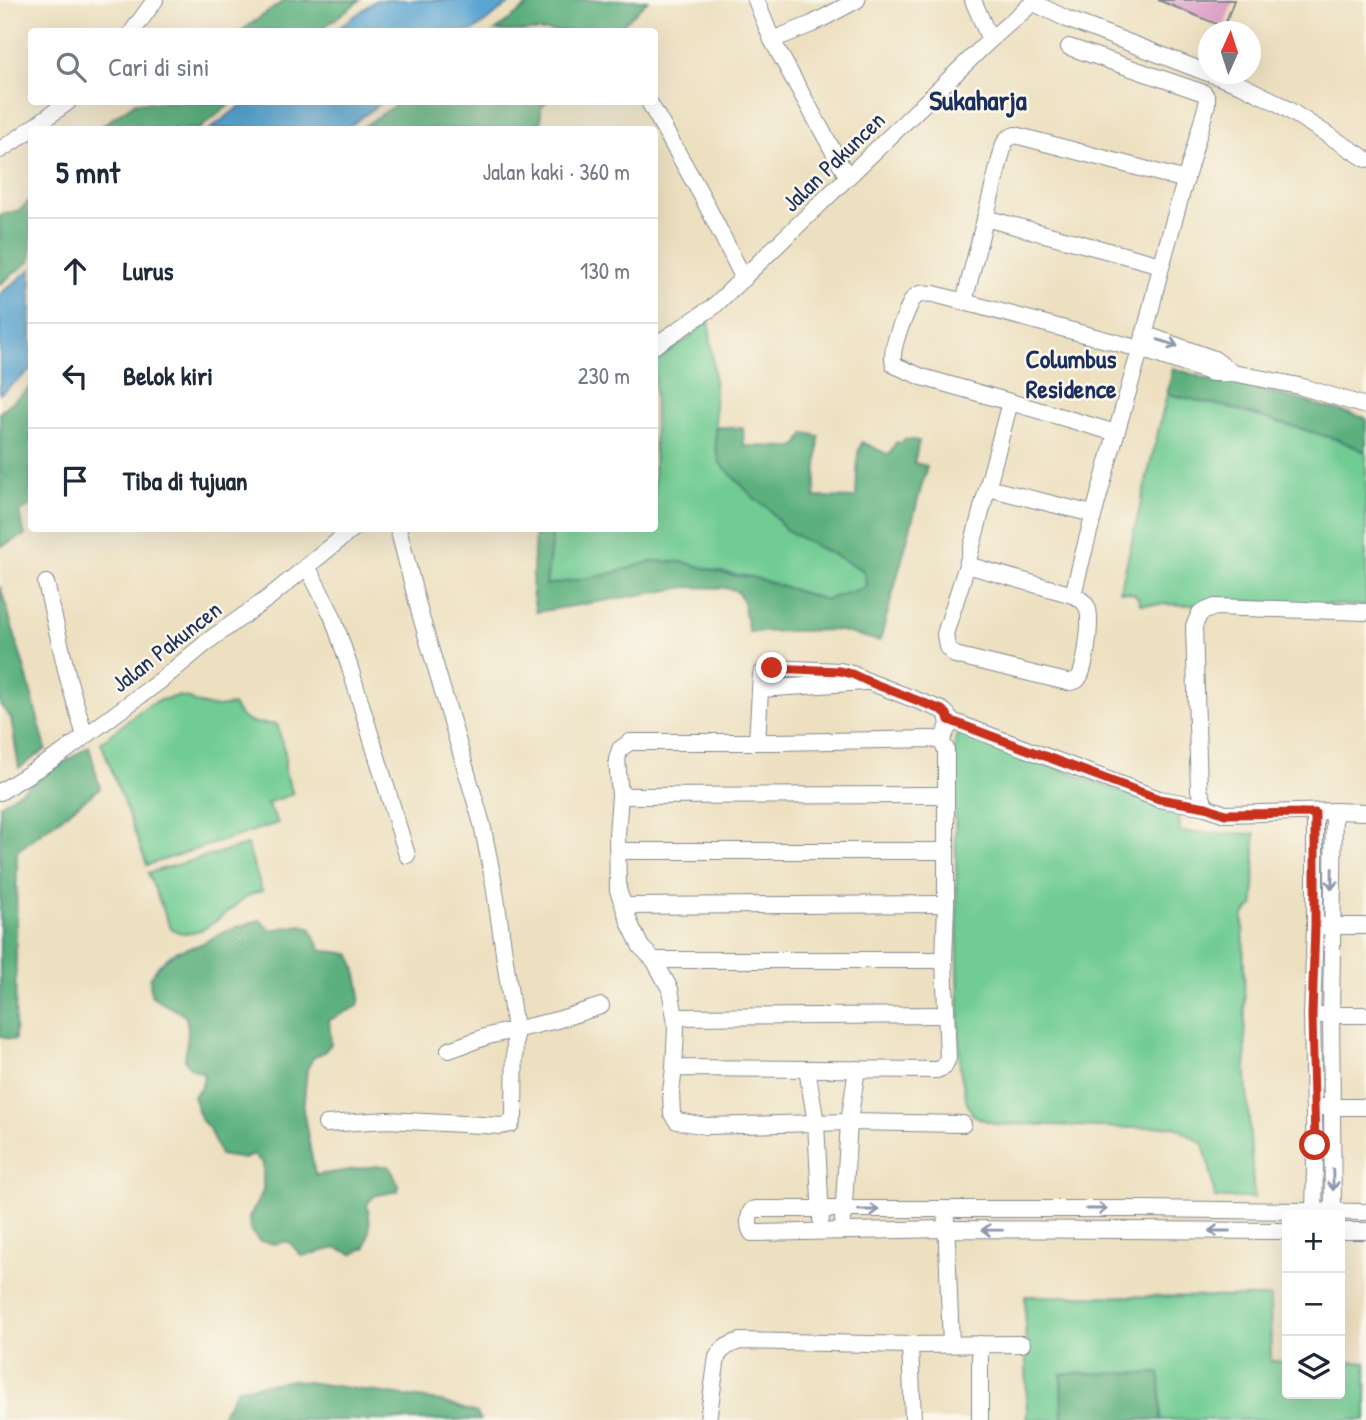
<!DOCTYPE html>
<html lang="id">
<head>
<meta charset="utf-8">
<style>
  :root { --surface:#fff; --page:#f6f6f7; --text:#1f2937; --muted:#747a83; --line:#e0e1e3 }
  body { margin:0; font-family:"Patrick Hand",sans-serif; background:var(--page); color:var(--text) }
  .controls { position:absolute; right:21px; bottom:21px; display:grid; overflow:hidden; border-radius:7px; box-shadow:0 7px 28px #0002 }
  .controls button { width:63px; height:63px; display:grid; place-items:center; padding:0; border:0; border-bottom:2px solid var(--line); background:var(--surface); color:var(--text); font:35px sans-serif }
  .compass { position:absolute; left:1198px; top:21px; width:63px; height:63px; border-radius:50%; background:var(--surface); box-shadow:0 7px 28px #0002; rotate:3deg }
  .stop { position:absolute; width:21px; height:21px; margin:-16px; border:5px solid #c8321e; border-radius:50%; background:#fff }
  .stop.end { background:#c8321e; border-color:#fff; box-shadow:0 2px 7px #0008 }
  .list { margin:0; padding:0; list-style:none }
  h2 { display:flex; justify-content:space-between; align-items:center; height:91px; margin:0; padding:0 28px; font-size:30px }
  h2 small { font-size:23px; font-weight:400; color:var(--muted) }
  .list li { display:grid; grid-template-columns:46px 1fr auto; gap:21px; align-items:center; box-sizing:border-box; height:105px; padding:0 28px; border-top:2px solid var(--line) }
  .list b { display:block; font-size:26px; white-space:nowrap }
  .list em { font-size:23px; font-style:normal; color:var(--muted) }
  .icon { flex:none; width:38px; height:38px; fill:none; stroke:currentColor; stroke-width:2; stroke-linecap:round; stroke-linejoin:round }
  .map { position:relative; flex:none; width:1366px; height:1420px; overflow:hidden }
  .search { position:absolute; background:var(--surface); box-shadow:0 7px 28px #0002; left:28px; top:28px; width:630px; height:77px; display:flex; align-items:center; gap:18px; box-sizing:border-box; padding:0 24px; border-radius:7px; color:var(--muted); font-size:26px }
  .panel { position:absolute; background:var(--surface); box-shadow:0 7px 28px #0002; left:28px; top:126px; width:630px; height:406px; border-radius:7px }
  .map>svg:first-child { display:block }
  .green { fill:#71cc93; stroke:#467e78; stroke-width:2 }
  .forest { fill:#5cb07d; stroke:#3c706e; stroke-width:2 }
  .water { fill:#58a5d1; stroke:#3a6a98; stroke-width:2 }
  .building { fill:#dea1c7 }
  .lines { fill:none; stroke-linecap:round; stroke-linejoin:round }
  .minor-casing { stroke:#84888f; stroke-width:18 }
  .minor { stroke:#fff; stroke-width:16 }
  .oneway { stroke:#8d97ae }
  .route { stroke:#c8321e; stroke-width:9 }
  .labels { text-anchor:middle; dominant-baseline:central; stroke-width:5; stroke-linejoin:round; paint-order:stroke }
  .street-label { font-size:24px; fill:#1b2f5e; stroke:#fbf7ec }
  .neighbourhood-label { font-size:26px; font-weight:bold; fill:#1b2f5e; stroke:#fbf7ec }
  .quarter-label { font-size:28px; font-weight:bold; fill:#1b2f5e; stroke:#fbf7ec }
</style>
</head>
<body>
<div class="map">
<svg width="1366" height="1420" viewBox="0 0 1366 1420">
  <rect width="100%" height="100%" fill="#fbf7ec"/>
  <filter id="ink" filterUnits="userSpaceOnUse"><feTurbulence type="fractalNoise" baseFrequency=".0143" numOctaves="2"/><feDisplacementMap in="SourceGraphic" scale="14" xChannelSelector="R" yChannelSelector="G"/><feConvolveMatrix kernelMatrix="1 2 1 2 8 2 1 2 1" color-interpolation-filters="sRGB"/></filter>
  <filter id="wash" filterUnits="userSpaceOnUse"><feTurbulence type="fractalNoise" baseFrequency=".00686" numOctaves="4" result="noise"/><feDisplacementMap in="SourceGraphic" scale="28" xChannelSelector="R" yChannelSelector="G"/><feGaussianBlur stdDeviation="1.57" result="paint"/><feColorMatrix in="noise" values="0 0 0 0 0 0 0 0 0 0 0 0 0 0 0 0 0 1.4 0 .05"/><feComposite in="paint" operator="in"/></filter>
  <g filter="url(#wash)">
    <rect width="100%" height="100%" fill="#ede0c0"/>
    <!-- green -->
    <g class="green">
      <path d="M 709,320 L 714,375 L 716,448 L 753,497 L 768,508 L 785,529 L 861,569 L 865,574 L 867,587 L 826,600 L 752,577 L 654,561 L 606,575 L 546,585 L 553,529 L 654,528 L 655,361 L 689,338 Z"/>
      <path d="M 1167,394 L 1227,407 L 1339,440 L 1366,452 L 1366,606 L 1218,601 L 1198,605 L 1140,604 L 1139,599 L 1133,593 L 1120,591 Z"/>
      <path d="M 178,696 L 189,698 L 196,703 L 208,706 L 217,707 L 233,705 C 245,727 255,723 277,724 L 285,753 L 285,772 L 293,794 L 267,803 L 278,823 L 147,865 L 101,742 L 145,707 L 157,701 Z"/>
      <path d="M 960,732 L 1179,813 L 1180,832 L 1255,834 L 1254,905 L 1243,915 L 1246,1075 L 1254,1198 L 1215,1198 L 1210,1169 L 1203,1144 L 1174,1126 L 1126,1128 L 1023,1124 L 1000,1125 L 984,1120 L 973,1115 L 967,1103 L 960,1069 L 954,750 L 956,736 Z"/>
      <path d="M 247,845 L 262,891 L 254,893 L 246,897 C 226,911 195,948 170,927 L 148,873 Z"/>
      <path d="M 1025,1296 L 1270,1297 L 1271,1361 L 1287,1362 L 1287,1394 L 1340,1394 L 1340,1362 L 1366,1362 L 1366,1420 L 1161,1420 L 1159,1373 L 1061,1374 L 1062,1420 L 1027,1420 Z"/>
    </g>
    <!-- forest -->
    <g class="forest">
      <path d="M 285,0 L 360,0 L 319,31 L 241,31 Z"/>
      <path d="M 535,0 L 648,0 L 616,31 L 495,31 Z"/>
      <path d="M 136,102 L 233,102 L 199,129 L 97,129 Z"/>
      <path d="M 400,102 L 546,102 L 541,108 L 541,129 L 360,129 Z"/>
      <path d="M 31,199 L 31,260 L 0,284 L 0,215 L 20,210 Z"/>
      <path d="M 1173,368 L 1216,382 L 1235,383 L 1366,418 L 1366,452 L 1339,440 L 1227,407 L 1167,394 Z"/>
      <path d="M 31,387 L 31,506 L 19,513 L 25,535 L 0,547 L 0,412 Z"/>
      <path d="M 715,427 L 743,428 L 744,446 L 793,447 L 798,445 L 805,433 L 819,436 L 815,497 L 856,498 L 858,453 L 862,442 L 889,455 L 896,442 L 902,443 L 904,439 L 919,441 L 914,463 L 927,466 L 880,641 L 837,630 L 749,632 L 742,598 L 735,590 L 724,588 L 687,587 L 536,612 L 532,591 L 535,529 L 553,529 L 546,585 L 606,575 L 653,561 L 684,562 L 730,575 L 752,577 L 826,600 L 866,587 L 865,575 L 861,569 L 808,542 L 785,529 L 768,508 L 753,497 L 720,463 L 716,448 Z"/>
      <path d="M 0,586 L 25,670 L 46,749 L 19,768 L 11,718 L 0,705 Z"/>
      <path d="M 89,746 L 100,788 L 17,851 L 15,1040 L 0,1037 L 0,805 Z"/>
      <path d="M 260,920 L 270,930 L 301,925 L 310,927 L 316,941 L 322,950 C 333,953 341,951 351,955 C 356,972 363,988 358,1006 L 329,1020 L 331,1044 L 324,1052 L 313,1058 L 307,1069 L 303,1110 L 315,1175 L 377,1166 L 389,1166 L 399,1185 L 398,1191 L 374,1196 L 367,1204 C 371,1221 370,1230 366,1247 L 353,1254 L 337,1248 L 302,1256 L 288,1241 L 275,1244 L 259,1241 L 250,1230 L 249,1218 L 263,1191 L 263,1163 L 253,1155 L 244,1159 L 220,1155 L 209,1128 L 202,1121 L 193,1096 L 202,1086 L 204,1074 L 190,1067 L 185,1060 L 188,1028 L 186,1017 L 180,1012 L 162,1003 L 151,995 L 150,978 L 158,966 L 175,952 L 199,945 L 226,931 Z"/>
      <path d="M 1160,1373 L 1161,1420 L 1062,1420 L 1061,1374 Z"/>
      <path d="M 293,1380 L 439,1401 L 477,1413 L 480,1420 L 220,1420 L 221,1417 L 238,1388 Z"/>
    </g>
    <!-- water -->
    <g class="water">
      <path d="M 376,0 L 514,0 L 473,31 L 335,31 Z"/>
      <path d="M 246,102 L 382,102 L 346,129 L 210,129 Z"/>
      <path d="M 31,269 L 31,370 L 0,394 L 0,294 Z"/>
    </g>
    <g id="blocks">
      <!-- building -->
      <path class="building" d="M 1158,0 L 1234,0 L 1224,27 Z"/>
    </g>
  </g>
  <g filter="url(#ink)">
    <use href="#blocks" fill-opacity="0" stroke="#84888f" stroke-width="2"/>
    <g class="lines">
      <!-- minor casing -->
      <g class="minor-casing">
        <g id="minor">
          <path d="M 756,0 L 772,40 L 847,176"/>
          <path d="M 973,0 L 990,40"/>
          <path d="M 1034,3 L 1067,19 L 1208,73"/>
          <path d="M 132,32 L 155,0"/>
          <path d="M 772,40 L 812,24 L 857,0"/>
          <path d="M 1069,47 L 1204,93 L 1207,98 L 1207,104 C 1192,158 1176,211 1162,264 C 1154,292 1149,320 1141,347 C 1117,429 1093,512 1073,595"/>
          <path d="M 1211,74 L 1241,85 L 1276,102 L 1366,159"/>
          <path d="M 649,102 L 702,196 L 744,279"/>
          <path d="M 0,150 L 20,137 L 68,102"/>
          <path d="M 985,218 L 1161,265"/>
          <path d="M 964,302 L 1004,144 L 1007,139 L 1015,135 L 1186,180"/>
          <path d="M 1144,334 L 1214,359 L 1233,373"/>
          <path d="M 654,346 L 713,307 L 990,40 L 1036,0"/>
          <path d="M 1010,402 L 922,377 L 894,365 C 889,348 904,319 911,302 C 917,292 923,293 934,294 L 1140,349 L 1212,373 L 1233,373 L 1299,386 L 1366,406"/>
          <path d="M 988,488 L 1093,514"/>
          <path d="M 967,565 L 1073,595 C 1080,599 1086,602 1088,610 C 1091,621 1086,673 1077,680 C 1075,681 1069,682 1067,682 L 955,655 L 947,647 L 945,634 L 967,565 L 1010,402 L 1116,433"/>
          <path d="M 307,566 L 332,615 L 350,668 L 407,855"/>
          <path d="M 46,583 L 68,678 L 85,736"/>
          <path d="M 1366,612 L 1215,607 L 1200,613 L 1194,626 L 1199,790 L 1206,807 L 1225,814 L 1334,811 L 1366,812"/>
          <path d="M 760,689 L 865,682"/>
          <path d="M 949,720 L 1159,799 L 1206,807"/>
          <path d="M 757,742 L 761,674 L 765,670 L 772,668 L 840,671 L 852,674 L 867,681 L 942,710 L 947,714 L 949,725 L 941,742"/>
          <path d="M 0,792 L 61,754 L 160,681 L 212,638 L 267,599 L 354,528"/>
          <path d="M 620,796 L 945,795"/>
          <path d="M 618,851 L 946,851"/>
          <path d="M 624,906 L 946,904"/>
          <path d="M 1321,926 L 1366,926"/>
          <path d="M 654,960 L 944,960"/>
          <path d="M 1321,1015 L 1366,1015"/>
          <path d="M 675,1017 L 946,1015"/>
          <path d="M 449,1050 L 488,1036 L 557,1020 L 601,1006"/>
          <path d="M 674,1068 L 937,1070 L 944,1067 L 948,1058 L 944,960 L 946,904 L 946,749 L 941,742 L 934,739 L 776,742 L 630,742 L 620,749 L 617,759 L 620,796 L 617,834 L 618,890 L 630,924 L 641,947 L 654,960 L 670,989 L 675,1017 L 676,1029 L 674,1068 L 671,1092 L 672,1114 L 677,1121 L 706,1126 L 849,1122 L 963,1124"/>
          <path d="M 807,1069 L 816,1123 L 821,1219"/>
          <path d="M 1323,1107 L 1366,1107"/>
          <path d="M 326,1124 L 387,1120 L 501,1126 L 511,1124 L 514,1116 L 515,1029 L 494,884 L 482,824 L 421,617 L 398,528"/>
          <path d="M 1314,1211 L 1315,1166 L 1312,1015 L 1315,926 L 1315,813"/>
          <path d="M 1333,1212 L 1331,1014 L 1334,811"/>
          <path d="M 946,1219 L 951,1344"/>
          <path d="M 843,1220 L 849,1122 L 857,1069"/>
          <path d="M 1287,1231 L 946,1229 L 756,1233 L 752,1233 C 748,1227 748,1215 752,1210 L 756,1209 L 1141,1209 L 1366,1212"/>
          <path d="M 1340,1231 L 1366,1231"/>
          <path d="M 910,1345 L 913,1420"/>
          <path d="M 708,1420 L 717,1357 C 723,1347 729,1345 740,1341 L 910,1345 L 1022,1344"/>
          <path d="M 980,1420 L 980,1344"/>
        </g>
      </g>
      <!-- minor -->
      <use href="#minor" class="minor"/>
    </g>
    <!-- one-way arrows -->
    <defs><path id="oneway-shaft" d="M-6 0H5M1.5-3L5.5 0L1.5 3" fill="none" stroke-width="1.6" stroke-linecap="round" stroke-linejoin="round" transform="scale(1.75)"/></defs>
    <g class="oneway">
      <use href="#oneway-shaft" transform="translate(1168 343) rotate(19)"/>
      <use href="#oneway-shaft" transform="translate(1332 879) rotate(91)"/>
      <use href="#oneway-shaft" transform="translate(1333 1180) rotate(89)"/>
      <use href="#oneway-shaft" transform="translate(1097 1209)"/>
      <use href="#oneway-shaft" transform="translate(869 1210)"/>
      <use href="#oneway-shaft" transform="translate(992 1230) rotate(-179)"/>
      <use href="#oneway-shaft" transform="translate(1219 1231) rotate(180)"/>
    </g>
  </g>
  <g class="lines" filter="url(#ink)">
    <!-- route -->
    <path class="route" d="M 772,668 L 840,671 L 852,674 L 867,681 L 942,710 L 947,714 L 949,720 L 1159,799 L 1206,807 L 1225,814 L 1315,813 L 1315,926 L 1312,1015 L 1315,1145"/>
  </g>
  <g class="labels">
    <!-- street labels -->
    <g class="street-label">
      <text transform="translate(833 161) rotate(-44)">Jalan Pakuncen</text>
      <text transform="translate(166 646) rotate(-38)">Jalan Pakuncen</text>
    </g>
    <!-- neighbourhood labels -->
    <g class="neighbourhood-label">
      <text x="1071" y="358">Columbus<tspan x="1071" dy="30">Residence</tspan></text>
    </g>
    <!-- quarter labels -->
    <g class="quarter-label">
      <text x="978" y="100">Sukaharja</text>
    </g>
  </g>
</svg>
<div class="controls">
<button>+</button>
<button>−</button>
<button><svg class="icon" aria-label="layers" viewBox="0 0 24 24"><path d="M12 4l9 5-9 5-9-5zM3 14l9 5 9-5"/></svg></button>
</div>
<svg class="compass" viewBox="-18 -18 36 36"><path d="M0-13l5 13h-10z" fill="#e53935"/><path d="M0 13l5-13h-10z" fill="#747a83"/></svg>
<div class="stop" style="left:1315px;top:1145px"></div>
<div class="stop end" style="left:772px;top:668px"></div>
<div class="search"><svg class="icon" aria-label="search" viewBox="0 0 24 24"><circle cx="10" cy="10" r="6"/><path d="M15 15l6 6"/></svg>Cari di sini</div>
<section class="panel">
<h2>5 mnt<small>Jalan kaki · 360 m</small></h2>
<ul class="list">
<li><svg class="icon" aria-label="ahead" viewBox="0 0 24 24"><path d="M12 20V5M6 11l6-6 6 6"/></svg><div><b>Lurus</b></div><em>130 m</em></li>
<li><svg class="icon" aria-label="left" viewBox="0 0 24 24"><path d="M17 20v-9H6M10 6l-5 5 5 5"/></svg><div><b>Belok kiri</b></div><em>230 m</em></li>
<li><svg class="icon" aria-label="arrive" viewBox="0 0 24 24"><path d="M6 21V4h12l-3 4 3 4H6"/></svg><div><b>Tiba di tujuan</b></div></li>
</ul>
</section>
</div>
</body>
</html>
